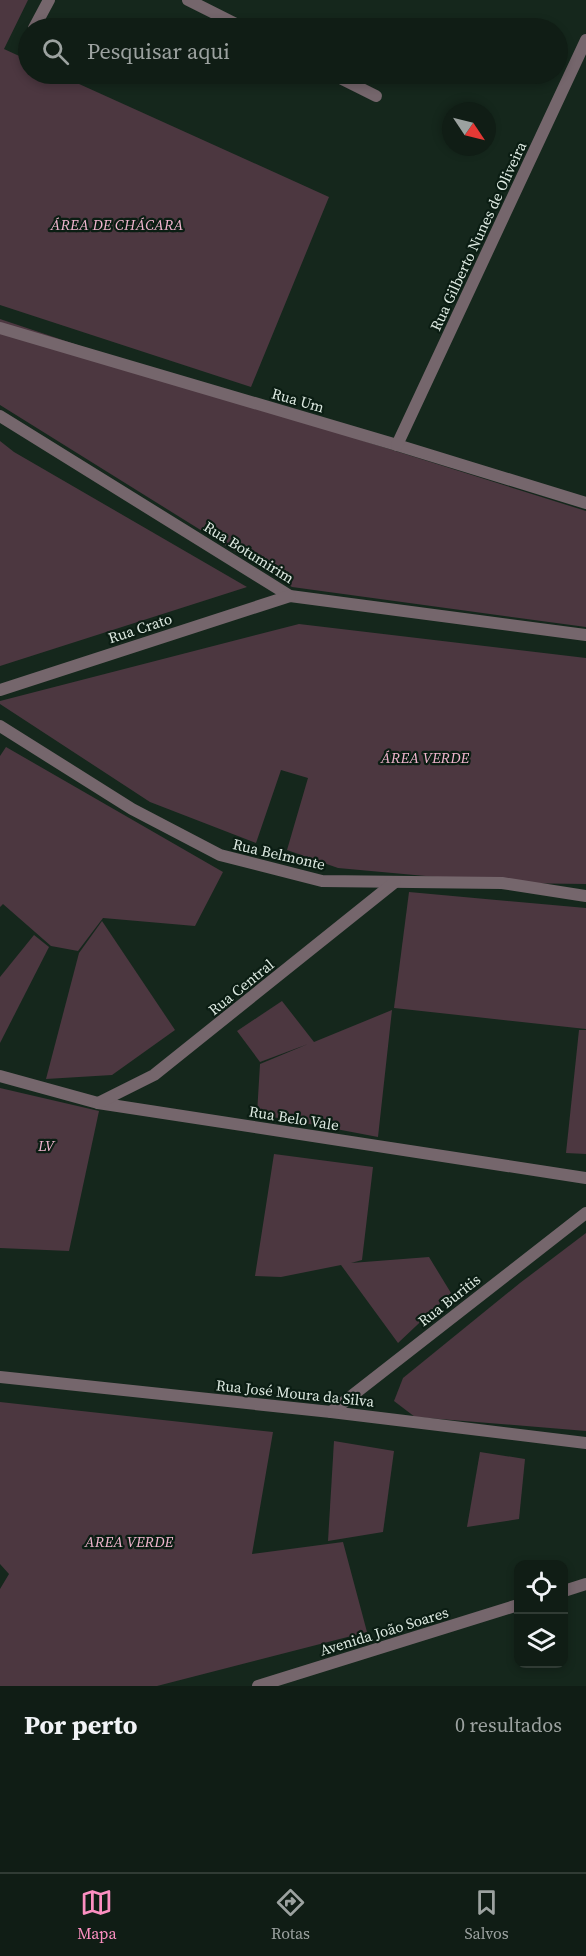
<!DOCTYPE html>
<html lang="pt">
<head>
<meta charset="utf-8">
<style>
  :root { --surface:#101d15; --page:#1e2a22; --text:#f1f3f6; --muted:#9ca2a0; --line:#303b34; --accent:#fc8fc1 }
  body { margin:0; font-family:"Source Serif 4",serif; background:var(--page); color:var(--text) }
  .controls { position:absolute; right:18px; bottom:18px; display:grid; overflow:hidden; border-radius:12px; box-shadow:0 3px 9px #0003 }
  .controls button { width:54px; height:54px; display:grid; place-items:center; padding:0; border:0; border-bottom:2px solid var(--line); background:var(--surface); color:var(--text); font:30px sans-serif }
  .compass { position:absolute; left:442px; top:102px; width:54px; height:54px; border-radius:50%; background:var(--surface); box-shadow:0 3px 9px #0003; rotate:125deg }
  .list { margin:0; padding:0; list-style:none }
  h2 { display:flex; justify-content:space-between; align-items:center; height:78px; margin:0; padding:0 24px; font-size:26px }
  h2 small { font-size:20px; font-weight:400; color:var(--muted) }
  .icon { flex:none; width:33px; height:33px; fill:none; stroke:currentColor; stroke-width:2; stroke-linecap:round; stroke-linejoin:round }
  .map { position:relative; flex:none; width:586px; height:1686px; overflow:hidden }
  .search { position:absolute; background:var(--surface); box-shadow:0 3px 9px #0003; left:18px; right:18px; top:18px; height:66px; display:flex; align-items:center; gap:15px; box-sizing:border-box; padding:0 21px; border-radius:33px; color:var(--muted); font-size:22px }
  .sheet { height:186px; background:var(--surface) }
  nav { display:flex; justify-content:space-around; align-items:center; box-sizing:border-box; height:84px; border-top:2px solid var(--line); background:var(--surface); font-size:16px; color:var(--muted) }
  nav a { display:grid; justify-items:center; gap:3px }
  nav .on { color:var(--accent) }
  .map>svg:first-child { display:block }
  .green { fill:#4c3740 }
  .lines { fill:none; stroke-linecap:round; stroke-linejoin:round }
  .street { stroke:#75666c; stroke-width:12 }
  .labels { text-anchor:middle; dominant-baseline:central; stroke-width:4.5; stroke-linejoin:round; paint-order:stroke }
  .park-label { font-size:15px; font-style:italic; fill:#f1b6cf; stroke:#0b1d13 }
  .street-label { font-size:15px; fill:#dde9e1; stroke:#0b1d13 }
</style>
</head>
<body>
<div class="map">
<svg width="586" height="1686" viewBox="0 0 586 1686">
  <rect width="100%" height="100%" fill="#15271c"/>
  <!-- green -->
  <g class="green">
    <path d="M 0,0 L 28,0 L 4,49 L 28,60 L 28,74 L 57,74 L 329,197 L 251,387 L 0,305 Z"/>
    <path d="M 0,319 L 367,442 L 586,511 L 586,627 L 292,587 L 0,405 Z"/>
    <path d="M 0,441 L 14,452 L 247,587 L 0,666 Z"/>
    <path d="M 299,624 L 586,658 L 586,884 L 502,883 L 338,868 L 287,850 L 308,778 L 281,770 L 256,843 L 150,802 L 0,704 L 0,701 Z"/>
    <path d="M 6,747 L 223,872 L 195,926 L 103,918 L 78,951 L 51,946 L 3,904 L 0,907 L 0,756 Z"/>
    <path d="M 409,892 L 586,908 L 586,1029 L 394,1008 Z"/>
    <path d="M 102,921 L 175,1030 L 112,1075 L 46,1079 L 79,953 Z"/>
    <path d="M 34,935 L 49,947 L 0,1043 L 0,977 Z"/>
    <path d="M 282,1001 L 314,1042 L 392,1010 L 378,1137 L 257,1114 L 260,1064 L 308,1044 L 260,1062 L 237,1031 Z"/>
    <path d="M 579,1030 L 586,1030 L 586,1154 L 566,1153 Z"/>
    <path d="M 0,1088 L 99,1111 L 69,1251 L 0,1248 Z"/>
    <path d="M 274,1154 L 373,1167 L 362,1260 L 351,1263 L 429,1257 L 451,1293 L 398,1343 L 341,1265 L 281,1277 L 255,1276 Z"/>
    <path d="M 586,1233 L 586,1431 L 415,1417 L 394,1401 L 403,1378 L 520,1283 Z"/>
    <path d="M 0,1402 L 273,1432 L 252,1554 L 343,1542 L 367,1632 L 157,1686 L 0,1686 L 0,1589 L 9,1574 L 0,1564 Z"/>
    <path d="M 334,1441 L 394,1451 L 383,1532 L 328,1541 Z"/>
    <path d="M 480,1452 L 525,1459 L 519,1519 L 467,1527 Z"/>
  </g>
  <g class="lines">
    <!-- street -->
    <g class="street">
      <path d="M 188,0 L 244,28"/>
      <path d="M 34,28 L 49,0"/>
      <path d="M 28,42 L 28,40"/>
      <path d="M 332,74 L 376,96"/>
      <path d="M 0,328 L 397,445 L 586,503"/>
      <path d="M 0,416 L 290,596 L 586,635"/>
      <path d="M 397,445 L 586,40"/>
      <path d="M 0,690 L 290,596"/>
      <path d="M 0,726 L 132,809 L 220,855 L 322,881 L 502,883 L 586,896"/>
      <path d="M 0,1076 L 98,1103 L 586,1178"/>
      <path d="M 98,1103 L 154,1075 L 395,882"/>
      <path d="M 0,1377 L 331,1412 L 586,1443"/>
      <path d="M 331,1412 L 586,1213"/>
      <path d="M 564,1591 L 586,1584"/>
      <path d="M 258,1686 L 518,1605"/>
    </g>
  </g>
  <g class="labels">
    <!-- park labels -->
    <g class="park-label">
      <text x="117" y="224">ÁREA DE CHÁCARA</text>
      <text x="425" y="757">ÁREA VERDE</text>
      <text x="46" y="1145">LV</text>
      <text x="129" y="1541">AREA VERDE</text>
    </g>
    <!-- street labels -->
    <g class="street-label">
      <text transform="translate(478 236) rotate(-65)">Rua Gilberto Nunes de Oliveira</text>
      <text transform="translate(298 400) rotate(16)">Rua Um</text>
      <text transform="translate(249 552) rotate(32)">Rua Botumirim</text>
      <text transform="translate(140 628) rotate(-18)">Rua Crato</text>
      <text transform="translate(279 854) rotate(13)">Rua Belmonte</text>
      <text transform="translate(241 987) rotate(-39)">Rua Central</text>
      <text transform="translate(294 1118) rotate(9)">Rua Belo Vale</text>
      <text transform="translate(449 1300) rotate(-38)">Rua Buritis</text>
      <text transform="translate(295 1393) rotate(6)">Rua José Moura da Silva</text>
      <text transform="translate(384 1631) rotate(-17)">Avenida João Soares</text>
    </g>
  </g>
</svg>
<div class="controls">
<button><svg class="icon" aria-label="locate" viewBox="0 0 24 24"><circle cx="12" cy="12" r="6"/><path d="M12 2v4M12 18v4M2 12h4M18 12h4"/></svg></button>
<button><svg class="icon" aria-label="layers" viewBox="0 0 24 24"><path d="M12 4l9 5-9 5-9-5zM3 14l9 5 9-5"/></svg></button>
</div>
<svg class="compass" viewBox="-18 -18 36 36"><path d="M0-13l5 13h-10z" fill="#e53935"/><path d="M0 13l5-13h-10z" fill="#9ca2a0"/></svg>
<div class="search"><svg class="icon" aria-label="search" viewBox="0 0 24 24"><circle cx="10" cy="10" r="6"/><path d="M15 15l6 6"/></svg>Pesquisar aqui</div>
</div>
<section class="sheet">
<h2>Por perto<small>0 resultados</small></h2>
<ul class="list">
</ul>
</section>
<nav>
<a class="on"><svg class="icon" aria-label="map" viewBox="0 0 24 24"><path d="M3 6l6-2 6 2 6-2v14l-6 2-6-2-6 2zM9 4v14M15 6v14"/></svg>Mapa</a>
<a><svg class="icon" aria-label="directions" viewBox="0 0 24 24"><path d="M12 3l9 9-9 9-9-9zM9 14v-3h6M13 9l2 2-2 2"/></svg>Rotas</a>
<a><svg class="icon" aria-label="saved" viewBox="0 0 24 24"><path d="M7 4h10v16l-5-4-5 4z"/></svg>Salvos</a>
</nav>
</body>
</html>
